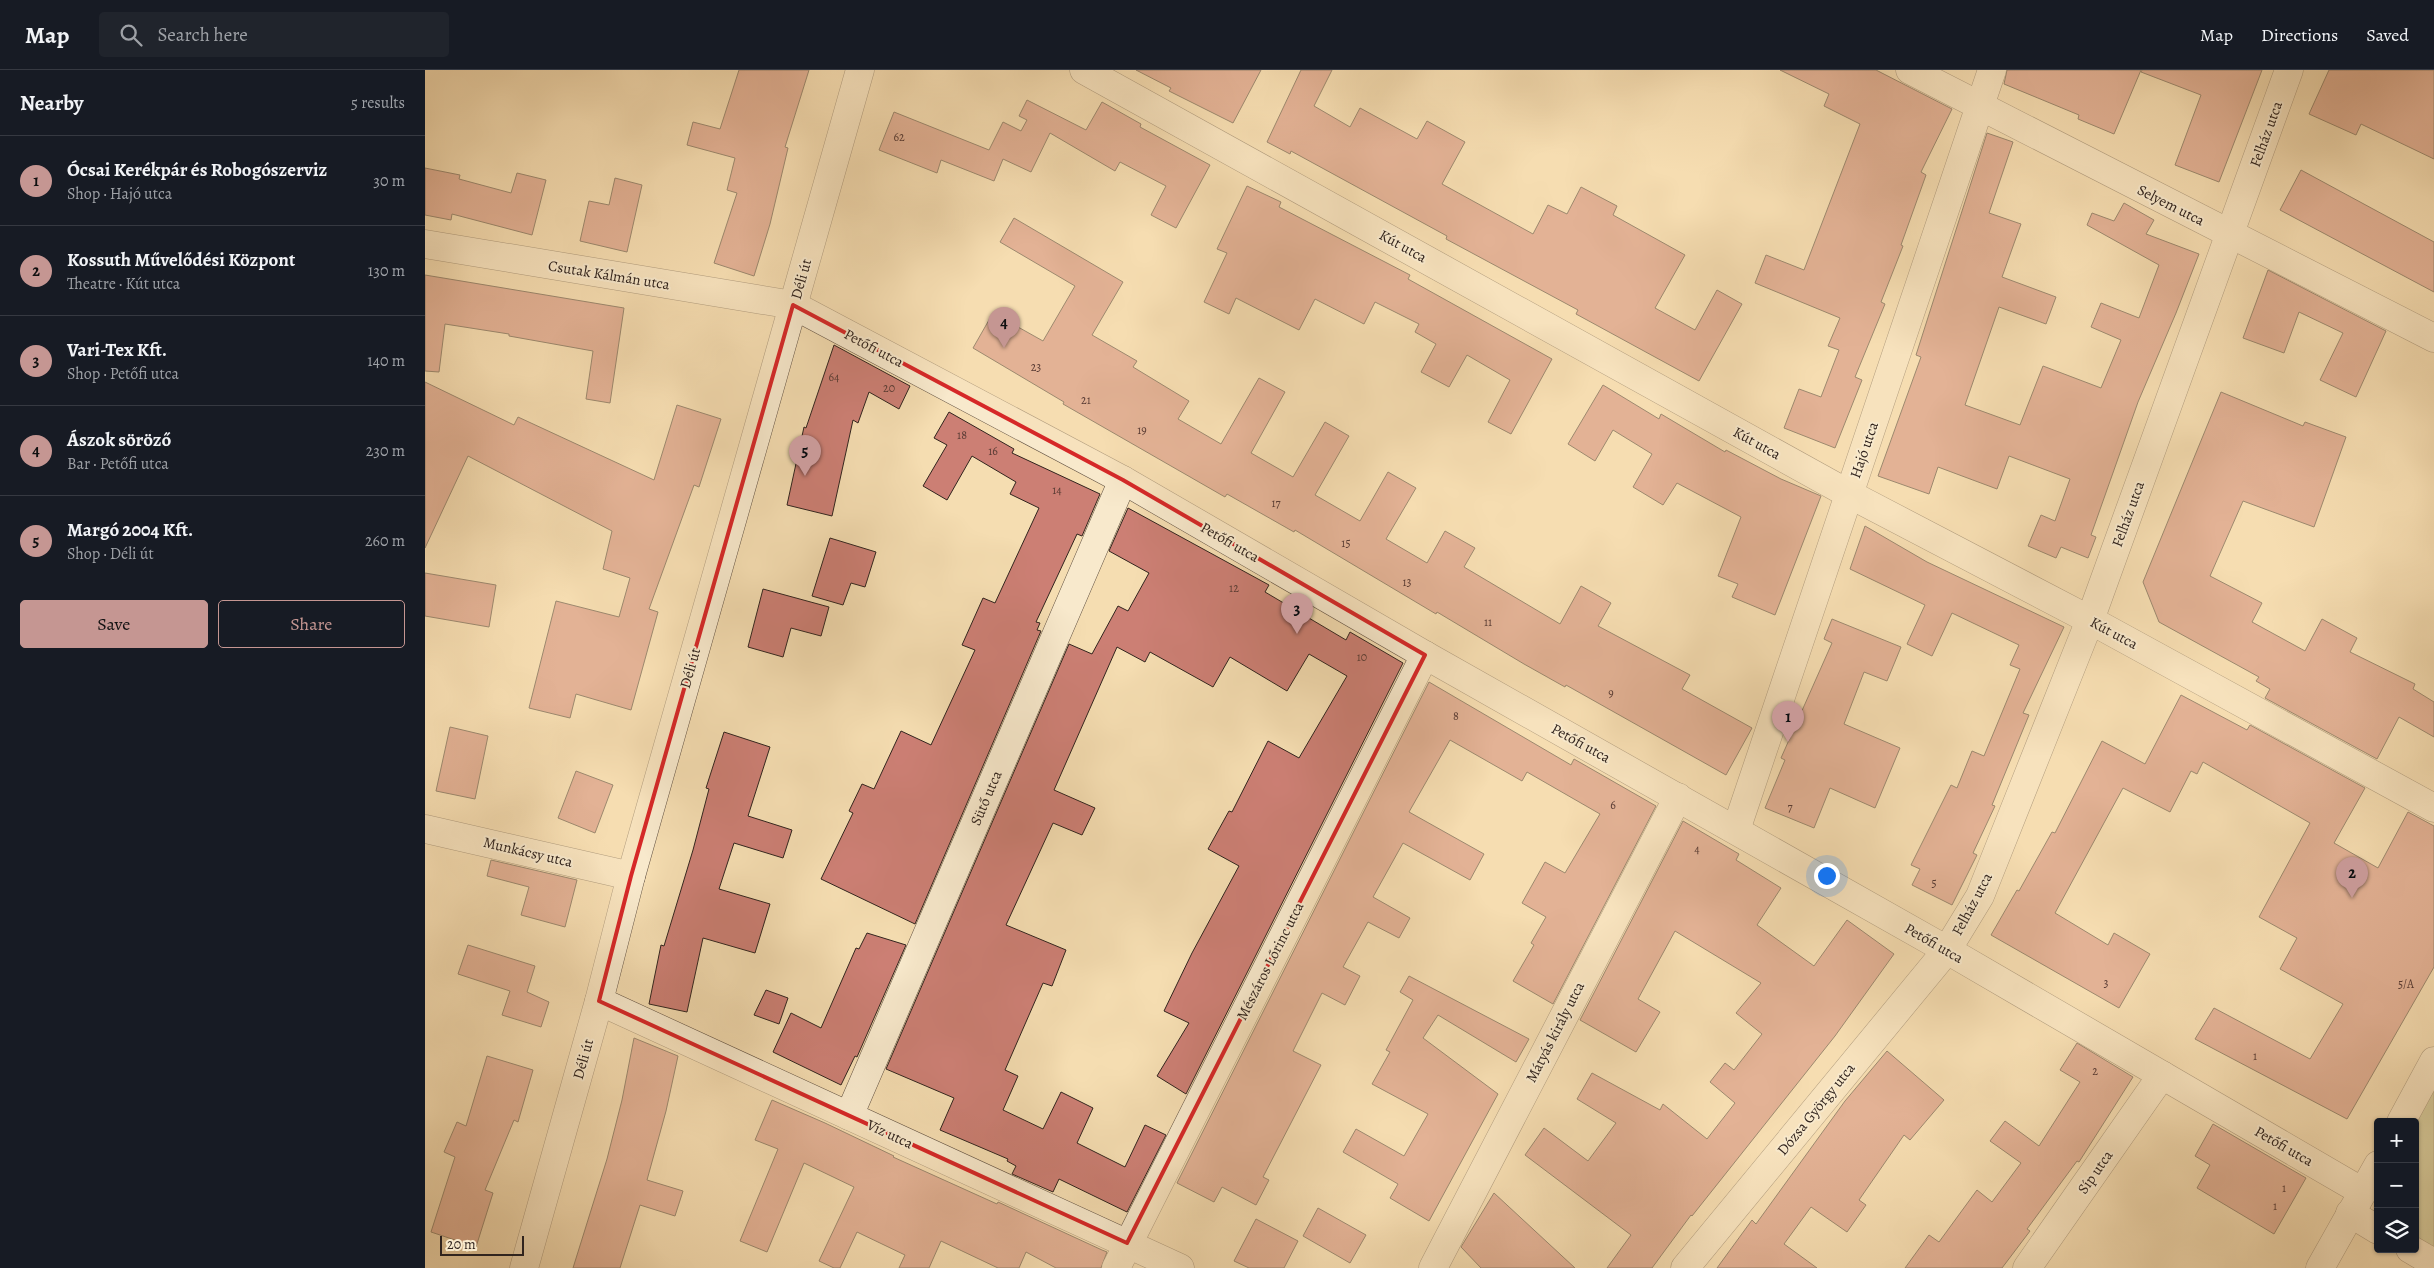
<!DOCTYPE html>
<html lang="en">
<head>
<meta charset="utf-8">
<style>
  :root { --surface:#171b24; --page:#20242c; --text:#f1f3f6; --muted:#9ea1a6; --line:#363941; --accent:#c59692 }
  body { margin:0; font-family:Alegreya,serif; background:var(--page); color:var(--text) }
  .controls { position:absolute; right:15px; bottom:15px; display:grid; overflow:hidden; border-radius:5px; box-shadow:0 1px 4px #0004 }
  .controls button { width:45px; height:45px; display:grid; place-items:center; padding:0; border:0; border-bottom:1px solid var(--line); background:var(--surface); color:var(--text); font:25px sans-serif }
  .scale { position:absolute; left:15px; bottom:12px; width:84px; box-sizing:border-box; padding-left:5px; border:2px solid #31241e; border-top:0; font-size:14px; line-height:18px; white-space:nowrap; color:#31241e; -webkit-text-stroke:4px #f8e9cc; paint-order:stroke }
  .you { position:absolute; left:1401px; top:805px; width:18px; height:18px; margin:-12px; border:4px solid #fff; border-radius:50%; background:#1a73e8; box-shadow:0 0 0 8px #1a73e833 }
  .badge { display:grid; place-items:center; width:32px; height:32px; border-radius:50%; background:var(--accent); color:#111; font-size:16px; font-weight:700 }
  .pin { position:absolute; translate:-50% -41px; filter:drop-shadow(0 1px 2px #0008) }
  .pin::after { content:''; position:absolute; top:26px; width:18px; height:15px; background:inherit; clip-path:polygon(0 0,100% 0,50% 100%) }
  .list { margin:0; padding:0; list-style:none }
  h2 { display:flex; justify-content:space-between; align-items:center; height:65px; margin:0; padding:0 20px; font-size:21px }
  h2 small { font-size:16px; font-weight:400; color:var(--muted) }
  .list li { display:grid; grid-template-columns:32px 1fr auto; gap:15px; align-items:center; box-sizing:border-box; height:90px; padding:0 20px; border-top:1px solid var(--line) }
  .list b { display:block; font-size:19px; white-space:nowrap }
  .list p { margin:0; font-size:16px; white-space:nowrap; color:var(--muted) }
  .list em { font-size:16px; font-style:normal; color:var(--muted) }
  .actions { display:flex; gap:10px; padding:15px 20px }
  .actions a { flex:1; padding:11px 0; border:1px solid var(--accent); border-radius:5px; text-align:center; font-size:18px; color:var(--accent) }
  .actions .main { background:var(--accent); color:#111 }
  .icon { flex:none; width:28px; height:28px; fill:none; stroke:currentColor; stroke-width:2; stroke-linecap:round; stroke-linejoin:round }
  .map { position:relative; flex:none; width:2009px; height:1198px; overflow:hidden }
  header { display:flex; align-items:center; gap:30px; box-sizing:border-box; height:70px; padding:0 25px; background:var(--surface); border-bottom:1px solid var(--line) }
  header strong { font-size:24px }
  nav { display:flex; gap:28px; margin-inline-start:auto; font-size:18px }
  .search { width:350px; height:45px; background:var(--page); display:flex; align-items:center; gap:12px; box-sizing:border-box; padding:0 18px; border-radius:5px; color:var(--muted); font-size:19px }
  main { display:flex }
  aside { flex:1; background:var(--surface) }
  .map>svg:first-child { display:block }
  .green { fill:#bbc18c; stroke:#767255 }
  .building { fill:#cc7f74; stroke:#31241e }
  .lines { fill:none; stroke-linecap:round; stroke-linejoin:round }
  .minor-casing { stroke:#625243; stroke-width:29 }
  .minor { stroke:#f8e9cc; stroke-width:28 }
  .marked { fill:none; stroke:#d62828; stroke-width:4; stroke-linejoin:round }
  .labels { text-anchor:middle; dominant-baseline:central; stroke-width:4; stroke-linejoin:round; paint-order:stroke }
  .number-label { font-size:12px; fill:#583b34 }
  .street-label { font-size:15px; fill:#31241e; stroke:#f8e9cc }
</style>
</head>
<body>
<header>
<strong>Map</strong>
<div class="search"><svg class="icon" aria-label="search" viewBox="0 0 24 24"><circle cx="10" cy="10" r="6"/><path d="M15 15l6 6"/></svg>Search here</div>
<nav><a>Map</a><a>Directions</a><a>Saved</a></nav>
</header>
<main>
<aside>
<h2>Nearby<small>5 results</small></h2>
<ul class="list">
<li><span class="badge">1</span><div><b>Ócsai Kerékpár és Robogószerviz</b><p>Shop · Hajó utca</p></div><em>30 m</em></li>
<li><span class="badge">2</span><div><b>Kossuth Művelődési Központ</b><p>Theatre · Kút utca</p></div><em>130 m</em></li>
<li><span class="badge">3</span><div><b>Vari-Tex Kft.</b><p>Shop · Petőfi utca</p></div><em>140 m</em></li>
<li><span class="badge">4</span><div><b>Ászok söröző</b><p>Bar · Petőfi utca</p></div><em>230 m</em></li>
<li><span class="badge">5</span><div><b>Margó 2004 Kft.</b><p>Shop · Déli út</p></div><em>260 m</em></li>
</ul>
<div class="actions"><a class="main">Save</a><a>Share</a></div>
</aside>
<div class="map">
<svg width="2009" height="1198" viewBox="0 0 2009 1198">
  <rect width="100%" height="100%" fill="#f5ddb1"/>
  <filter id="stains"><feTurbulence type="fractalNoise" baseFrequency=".004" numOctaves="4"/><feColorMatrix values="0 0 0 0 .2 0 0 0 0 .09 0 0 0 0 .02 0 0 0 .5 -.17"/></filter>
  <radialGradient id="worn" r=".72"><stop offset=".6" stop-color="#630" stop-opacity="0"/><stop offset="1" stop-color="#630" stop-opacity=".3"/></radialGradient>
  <!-- green -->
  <path class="green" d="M 2009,1013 L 2009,1193 L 1990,1179 L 1990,1052 Z"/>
  <!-- building -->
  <g class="building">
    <path d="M 314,0 L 384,0 L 360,77 L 363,78 L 345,154 L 329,206 L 289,193 L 312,123 L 302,120 L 310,88 L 262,75 L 268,52 L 295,59 Z"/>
    <path d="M 711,0 L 836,0 L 808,53 L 744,21 L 746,18 Z"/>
    <path d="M 876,0 L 907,0 L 889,36 L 925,57 L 935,38 L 992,69 L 1002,51 L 1040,72 L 1017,114 L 1108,164 L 1123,135 L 1142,144 L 1156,117 L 1192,136 L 1188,145 L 1260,185 L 1230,238 L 1270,260 L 1292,220 L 1317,234 L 1274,311 L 1151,244 L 1153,240 L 1021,169 L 1022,166 L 866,81 L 865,84 L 842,72 Z"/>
    <path d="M 1355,0 L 1451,0 L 1527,39 L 1496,102 L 1501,105 L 1476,175 L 1478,176 L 1456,232 L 1460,234 L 1430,307 L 1437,310 L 1410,378 L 1359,358 L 1374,319 L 1396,327 L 1414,280 L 1403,276 L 1415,248 L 1330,213 L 1341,185 L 1379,200 L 1435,54 L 1399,36 L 1404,24 Z"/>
    <path d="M 1582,0 L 1716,0 L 1689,64 L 1653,49 L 1654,45 L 1579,14 Z"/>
    <path d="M 1717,0 L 1837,0 L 1794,112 L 1750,95 L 1776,25 L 1716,2 Z"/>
    <path d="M 1904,0 L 2009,0 L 2009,89 L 1936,54 L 1931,65 L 1884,44 Z"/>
    <path d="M 602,30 L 661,60 L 677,32 L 716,54 L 715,57 L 785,95 L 751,158 L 726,145 L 741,116 L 695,92 L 690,101 L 625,63 L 606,102 L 578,89 L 569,111 L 516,90 L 512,103 L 454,80 L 469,42 L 564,80 L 578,52 L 596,61 L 602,50 L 594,46 Z"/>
    <path d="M 1562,63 L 1588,72 L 1564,143 L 1596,154 L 1577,207 L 1631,227 L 1621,254 L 1574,237 L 1540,335 L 1595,355 L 1618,296 L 1676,318 L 1696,270 L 1666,257 L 1676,233 L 1714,248 L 1734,195 L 1662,155 L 1667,143 L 1689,151 L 1699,133 L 1729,150 L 1721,164 L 1774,184 L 1751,243 L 1713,332 L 1666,465 L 1671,467 L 1663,488 L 1636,477 L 1631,488 L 1603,476 L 1616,445 L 1630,451 L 1645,409 L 1584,386 L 1572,419 L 1513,397 L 1504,424 L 1453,406 L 1496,287 L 1491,285 Z"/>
    <path d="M 0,98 L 35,105 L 34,109 L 86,123 L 92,103 L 121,110 L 107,165 L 27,144 L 26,150 L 0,145 Z"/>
    <path d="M 1876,100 L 2009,172 L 2009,222 L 1855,140 Z"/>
    <path d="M 190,108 L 217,115 L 202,182 L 155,171 L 164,131 L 184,135 Z"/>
    <path d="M 822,116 L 856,132 L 854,137 L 985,205 L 983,209 L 1127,289 L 1086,364 L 1063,352 L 1085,310 L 1042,285 L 1024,317 L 996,302 L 1011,274 L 990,262 L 994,254 L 950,232 L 939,254 L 890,229 L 874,260 L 811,228 L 804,244 L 779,232 L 802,183 L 792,179 Z"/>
    <path d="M 589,148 L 698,212 L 667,265 L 712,291 L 708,297 L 764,331 L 753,349 L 796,374 L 834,308 L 860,322 L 826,383 L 868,407 L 900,352 L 924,366 L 890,425 L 935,451 L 963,402 L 991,418 L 961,469 L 1002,493 L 1020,461 L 1050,478 L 1039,497 L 1135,554 L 1156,516 L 1186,533 L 1173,556 L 1265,605 L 1257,619 L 1327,658 L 1301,705 L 1141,615 L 1140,617 L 1099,594 L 1012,542 L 1011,544 L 870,460 L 869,462 L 802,424 L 800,427 L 638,334 L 639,332 L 548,278 L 568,243 L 618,271 L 650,216 L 575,172 Z"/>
    <path d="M 1843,200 L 1961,261 L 1931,327 L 1895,310 L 1918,263 L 1874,242 L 1859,283 L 1818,268 Z"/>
    <path d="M 0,205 L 199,238 L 185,333 L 161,329 L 168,281 L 84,266 L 84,264 L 20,254 L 14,302 L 0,301 Z"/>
    <path d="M 409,275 L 485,316 L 474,339 L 444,322 L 433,353 L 428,350 L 407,446 L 362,435 L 379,357 L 381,358 Z"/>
    <path d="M 0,312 L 89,355 L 93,347 L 229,410 L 252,335 L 296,349 L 274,417 L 269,415 L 224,539 L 233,542 L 206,640 L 151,624 L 145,648 L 104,638 L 131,531 L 194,547 L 205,508 L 178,499 L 187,461 L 43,386 L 0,478 Z"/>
    <path d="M 1178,315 L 1234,349 L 1236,344 L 1300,382 L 1301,380 L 1356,409 L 1396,426 L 1350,545 L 1307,527 L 1313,514 L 1293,506 L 1316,447 L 1252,413 L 1238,435 L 1208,417 L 1227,384 L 1188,360 L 1170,391 L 1143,374 Z"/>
    <path d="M 1796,322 L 1878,356 L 1880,352 L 1921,367 L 1889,457 L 1818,431 L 1785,506 L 1837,533 L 1827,552 L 1880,581 L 1897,549 L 1932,568 L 1925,582 L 1990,614 L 1988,619 L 2009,632 L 2009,667 L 1974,647 L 1952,689 L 1840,628 L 1845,619 L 1831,611 L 1834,607 L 1734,552 L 1718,512 Z"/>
    <path d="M 524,342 L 589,379 L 587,383 L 675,424 L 657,466 L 652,464 L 611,552 L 615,553 L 612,560 L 616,561 L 490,854 L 396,809 L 428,743 L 424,741 L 437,714 L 449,719 L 476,661 L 506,675 L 550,580 L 537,575 L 558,528 L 570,533 L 614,438 L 585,424 L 591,412 L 547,386 L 522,430 L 498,416 L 522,375 L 509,368 Z"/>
    <path d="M 703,438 L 844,515 L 840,522 L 921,570 L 925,562 L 978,593 L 761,1024 L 732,1006 L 764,953 L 739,941 L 767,883 L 814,796 L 783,779 L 804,741 L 807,742 L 843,671 L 874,688 L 922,606 L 884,584 L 862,621 L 805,587 L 788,617 L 725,582 L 720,592 L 692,577 L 629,720 L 670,738 L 657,765 L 628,753 L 581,855 L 641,880 L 627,916 L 618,913 L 580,1000 L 593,1006 L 578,1040 L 618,1059 L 636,1022 L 668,1038 L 652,1073 L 700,1097 L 720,1055 L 741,1065 L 702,1142 L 634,1109 L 628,1122 L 587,1104 L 591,1096 L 582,1091 L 583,1089 L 515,1060 L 529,1028 L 461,999 L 644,574 L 667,584 L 693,536 L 703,541 L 724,503 L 684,481 Z"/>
    <path d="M 1440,456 L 1502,492 L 1639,557 L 1598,643 L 1604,645 L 1567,735 L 1570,736 L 1548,783 L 1552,785 L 1527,835 L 1487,815 L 1495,799 L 1486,795 L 1526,715 L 1532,718 L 1547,681 L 1559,686 L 1595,599 L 1585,595 L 1594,575 L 1527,543 L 1507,586 L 1482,574 L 1500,535 L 1425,499 Z"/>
    <path d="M 405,468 L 451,482 L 440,517 L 426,513 L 418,535 L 387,526 Z"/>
    <path d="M 0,503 L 71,515 L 64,557 L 0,546 Z"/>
    <path d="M 338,519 L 404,537 L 396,566 L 366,558 L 358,587 L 323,577 Z"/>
    <path d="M 1407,549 L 1476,577 L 1462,611 L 1439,602 L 1419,654 L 1475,678 L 1450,738 L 1405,718 L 1389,758 L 1340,738 L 1360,690 L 1356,688 L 1407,573 L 1399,569 Z"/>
    <path d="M 1004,612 L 1146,695 L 1149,689 L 1231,736 L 1128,934 L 1088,911 L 1109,875 L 1106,873 L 1121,847 L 1097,833 L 1120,792 L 1140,803 L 1175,744 L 1102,702 L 1097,711 L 1025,670 L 984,742 L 1059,784 L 1045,810 L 978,773 L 948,827 L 985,848 L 974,868 L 943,852 L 918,897 L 935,906 L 920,935 L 897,923 L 868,981 L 896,995 L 838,1107 L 844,1110 L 831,1135 L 797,1117 L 789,1132 L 752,1113 Z"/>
    <path d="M 1756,625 L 1822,660 L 1825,655 L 1940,718 L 1909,773 L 1953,798 L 1983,742 L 2009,756 L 2009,897 L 1922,1049 L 1770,969 L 1789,938 L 1885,989 L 1918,934 L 1855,899 L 1872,868 L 1834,847 L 1885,753 L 1778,692 L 1772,704 L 1766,701 L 1745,742 L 1698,718 L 1630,843 L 1683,875 L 1689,863 L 1725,884 L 1694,938 L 1566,865 L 1592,820 L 1594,821 L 1627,762 L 1630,763 L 1677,671 L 1720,694 Z"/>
    <path d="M 25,657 L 63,666 L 50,729 L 11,721 Z"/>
    <path d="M 299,662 L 345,677 L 323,746 L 367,760 L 358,788 L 309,773 L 294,819 L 345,834 L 330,883 L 278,868 L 262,942 L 224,934 L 236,875 L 239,876 L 268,780 L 284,719 L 281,718 Z"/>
    <path d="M 151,701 L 188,715 L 170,763 L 133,748 Z"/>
    <path d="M 1258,751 L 1314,784 L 1311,790 L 1356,818 L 1332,855 L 1389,896 L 1422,850 L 1469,884 L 1410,966 L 1267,1146 L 1266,1145 L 1227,1198 L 1182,1198 L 1206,1165 L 1100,1085 L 1119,1058 L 1163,1091 L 1191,1053 L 1152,1029 L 1167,1003 L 1235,1040 L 1238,1034 L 1282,1069 L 1310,1033 L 1285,1012 L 1300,993 L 1309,1000 L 1337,964 L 1311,943 L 1336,913 L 1250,861 L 1213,929 L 1235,942 L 1211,982 L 1155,950 Z"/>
    <path d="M 66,790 L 152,810 L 140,857 L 96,845 L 104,817 L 62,806 Z"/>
    <path d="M 442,863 L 481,875 L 432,987 L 430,986 L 416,1015 L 348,982 L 366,943 L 396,958 L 431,878 L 434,879 Z"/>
    <path d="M 43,875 L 110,896 L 102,922 L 124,932 L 116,957 L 77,945 L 85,921 L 33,904 Z"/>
    <path d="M 984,906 L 1104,969 L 1091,992 L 1013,945 L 998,968 L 1073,1024 L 1004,1151 L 965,1128 L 973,1114 L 918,1082 L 931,1059 L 979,1086 L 1003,1044 L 947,1014 L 965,982 L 961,980 L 988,930 L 975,922 Z"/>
    <path d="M 341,920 L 363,928 L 354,954 L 329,945 Z"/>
    <path d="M 209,968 L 253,986 L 241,1041 L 222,1110 L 258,1121 L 250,1146 L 215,1135 L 195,1198 L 148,1198 L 182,1089 L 197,1030 Z"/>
    <path d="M 1652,973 L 1708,1007 L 1654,1092 L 1652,1091 L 1602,1159 L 1605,1161 L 1577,1198 L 1480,1198 L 1504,1165 L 1514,1172 L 1552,1120 L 1567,1132 L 1596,1093 L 1565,1071 L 1580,1051 L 1614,1076 L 1655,1012 L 1635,1000 Z"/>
    <path d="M 1462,981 L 1519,1030 L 1485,1070 L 1479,1065 L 1434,1130 L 1441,1135 L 1422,1162 L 1386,1137 L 1359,1174 L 1392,1198 L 1292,1198 L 1327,1150 L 1331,1154 L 1420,1031 Z"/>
    <path d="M 62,986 L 108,1000 L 93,1052 L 89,1050 L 60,1120 L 68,1123 L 51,1177 L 6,1162 L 30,1087 L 19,1082 L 32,1052 L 41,1056 Z"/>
    <path d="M 347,1030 L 400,1053 L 469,1086 L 468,1087 L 572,1134 L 573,1132 L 677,1180 L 682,1182 L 676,1198 L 631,1198 L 601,1182 L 594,1198 L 573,1198 L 516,1171 L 504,1198 L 474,1198 L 480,1185 L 432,1162 L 415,1198 L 409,1198 L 394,1191 L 429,1117 L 379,1093 L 342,1182 L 315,1171 L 353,1079 L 330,1070 Z"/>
    <path d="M 1788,1054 L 1881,1108 L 1849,1164 L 1772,1118 L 1785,1095 L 1770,1086 Z"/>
    <path d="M 1069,1123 L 1150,1198 L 1056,1198 L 1036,1177 Z"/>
    <path d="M 893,1138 L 941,1165 L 925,1193 L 878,1166 Z"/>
    <path d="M 831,1149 L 873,1171 L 859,1198 L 824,1198 L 809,1191 Z"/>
  </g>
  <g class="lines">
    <!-- minor casing -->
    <g class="minor-casing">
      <g id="minor">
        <path d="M 659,0 L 1424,424 L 1665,550 L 2009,738"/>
        <path d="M 1485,0 L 2009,268"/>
        <path d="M 0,174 L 368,235 L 698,410 L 1000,585 L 1522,880 L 1938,1122"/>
        <path d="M 0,759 L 206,806"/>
        <path d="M 1311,760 L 1567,0"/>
        <path d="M 174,931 L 755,1198"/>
        <path d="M 424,1046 L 698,410"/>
        <path d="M 1976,1052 L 2009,991"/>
        <path d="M 1925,1143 L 1953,1160"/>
        <path d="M 1985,1179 L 2009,1193"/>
        <path d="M 99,1198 L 174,931 L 206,806 L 435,0"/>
        <path d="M 691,1198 L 1000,585"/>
        <path d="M 1008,1198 L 1253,727"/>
        <path d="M 1260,1198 L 1522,880 L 1555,826 L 1665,550 L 1864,0"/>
        <path d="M 1602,1198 L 1737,1005"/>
        <path d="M 1895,1198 L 1953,1095"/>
      </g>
    </g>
    <!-- minor -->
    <use href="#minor" class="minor"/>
  </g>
  <!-- marked area -->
  <path d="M0 0H2009V1198H0ZM 368,235 L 698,410 L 1000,585 L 702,1173 L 174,931 L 206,806 Z" fill="#f5ddb1" fill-opacity=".55" fill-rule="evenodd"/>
  <path class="marked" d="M 368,235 L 698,410 L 1000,585 L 702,1173 L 174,931 L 206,806 Z"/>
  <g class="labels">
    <!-- number labels -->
    <g class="number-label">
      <text x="474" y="67">62</text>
      <text x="611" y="297">23</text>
      <text x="409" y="307">64</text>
      <text x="464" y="318">20</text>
      <text x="661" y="330">21</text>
      <text x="717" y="360">19</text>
      <text x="537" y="365">18</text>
      <text x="568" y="381">16</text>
      <text x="632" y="420">14</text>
      <text x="851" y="433">17</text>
      <text x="921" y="473">15</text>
      <text x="982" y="512">13</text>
      <text x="809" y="518">12</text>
      <text x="1063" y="552">11</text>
      <text x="937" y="587">10</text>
      <text x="1186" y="623">9</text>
      <text x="1031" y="646">8</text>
      <text x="1188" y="735">6</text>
      <text x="1365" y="737">7</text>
      <text x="1272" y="779">4</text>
      <text x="1509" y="813">5</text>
      <text x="1681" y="913">3</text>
      <text x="1981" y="914">5/A</text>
      <text x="1830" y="986">1</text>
      <text x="1670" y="1001">2</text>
      <text x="1859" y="1118">1</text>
      <text x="1850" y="1136">1</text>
    </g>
    <!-- street labels -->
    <g class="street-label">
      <text transform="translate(1841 64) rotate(-70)">Felház utca</text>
      <text transform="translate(1746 135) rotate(27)">Selyem utca</text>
      <text transform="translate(978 176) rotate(29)">Kút utca</text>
      <text transform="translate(184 205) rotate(9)">Csutak Kálmán utca</text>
      <text transform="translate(376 209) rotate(-74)">Déli út</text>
      <text transform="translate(449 278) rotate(28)">Petőfi utca</text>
      <text transform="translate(1332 373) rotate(29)">Kút utca</text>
      <text transform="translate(1439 380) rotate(-71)">Hajó utca</text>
      <text transform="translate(1703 444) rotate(-70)">Felház utca</text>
      <text transform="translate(805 472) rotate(30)">Petőfi utca</text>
      <text transform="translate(1689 563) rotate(28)">Kút utca</text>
      <text transform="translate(265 598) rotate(-74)">Déli út</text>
      <text transform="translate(1156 673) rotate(29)">Petőfi utca</text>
      <text transform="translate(561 728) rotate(-67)">Sütő utca</text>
      <text transform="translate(103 782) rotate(13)">Munkácsy utca</text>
      <text transform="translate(1547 834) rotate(-62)">Felház utca</text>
      <text transform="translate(1509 873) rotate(30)">Petőfi utca</text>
      <text transform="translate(845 891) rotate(-63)">Mészáros Lőrinc utca</text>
      <text transform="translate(1130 962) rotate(-63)">Mátyás király utca</text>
      <text transform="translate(158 989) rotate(-74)">Déli út</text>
      <text transform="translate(1391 1039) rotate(-51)">Dózsa György utca</text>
      <text transform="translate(465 1064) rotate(25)">Víz utca</text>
      <text transform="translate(1859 1076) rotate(30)">Petőfi utca</text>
      <text transform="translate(1670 1102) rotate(-55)">Síp utca</text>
    </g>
  </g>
  <rect width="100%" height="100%" filter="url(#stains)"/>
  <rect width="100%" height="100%" fill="url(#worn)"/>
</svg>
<div class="controls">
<button>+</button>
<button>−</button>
<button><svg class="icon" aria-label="layers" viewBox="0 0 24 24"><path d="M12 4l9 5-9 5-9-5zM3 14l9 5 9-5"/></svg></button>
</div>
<div class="scale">20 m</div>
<div class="you"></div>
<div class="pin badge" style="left:1363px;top:672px">1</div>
<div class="pin badge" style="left:1927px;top:828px">2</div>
<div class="pin badge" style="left:872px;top:564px">3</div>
<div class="pin badge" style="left:579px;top:278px">4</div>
<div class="pin badge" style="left:380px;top:406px">5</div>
</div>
</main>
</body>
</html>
